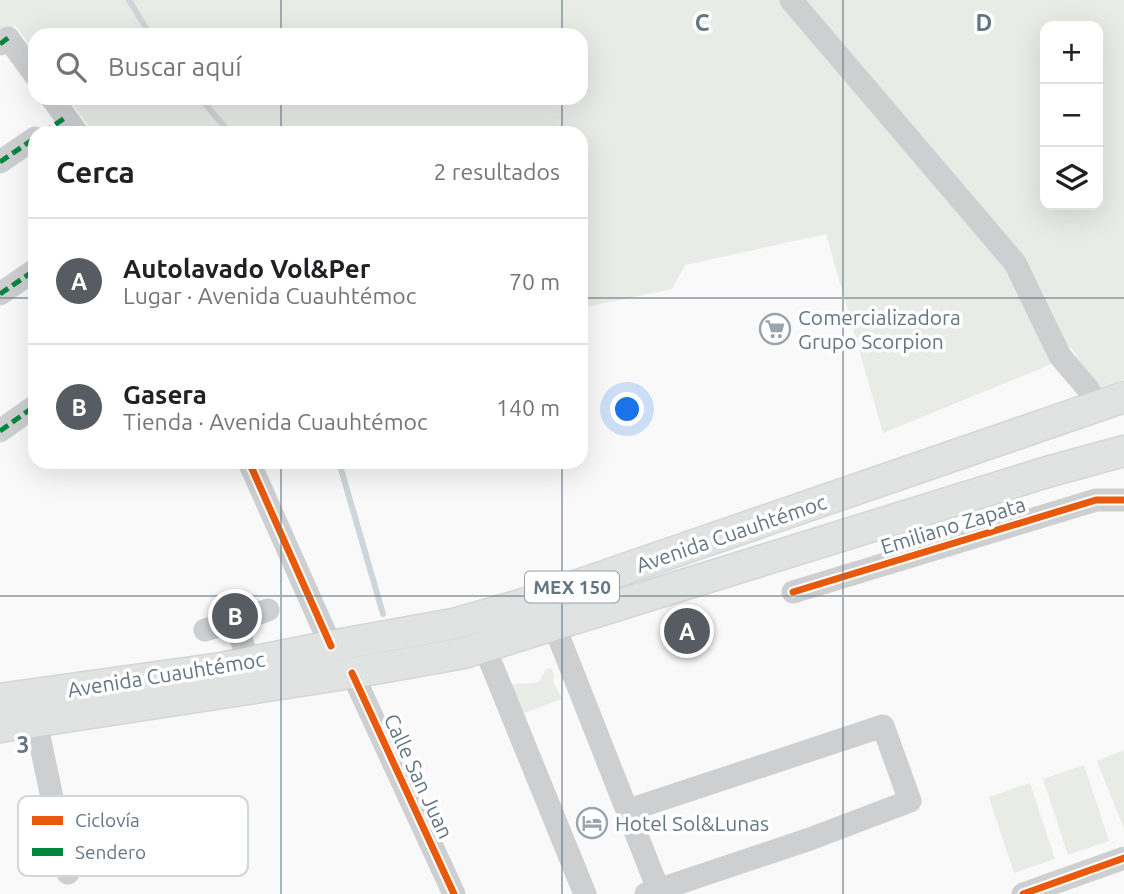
<!DOCTYPE html>
<html lang="es">
<head>
<meta charset="utf-8">
<style>
  :root { --surface:#fff; --page:#f2f2f2; --text:#202124; --muted:#757577; --line:#e0e0e0; --accent:#565c61 }
  body { margin:0; font-family:Ubuntu,sans-serif; background:var(--page); color:var(--text) }
  .controls { position:absolute; right:21px; top:21px; display:grid; overflow:hidden; border-radius:14px; box-shadow:0 7px 28px #0002 }
  .controls button { width:63px; height:63px; display:grid; place-items:center; padding:0; border:0; border-bottom:2px solid var(--line); background:var(--surface); color:var(--text); font:35px sans-serif }
  .you { position:absolute; left:628px; top:410px; width:24px; height:24px; margin:-18px; border:5px solid #fff; border-radius:50%; background:#1a73e8; box-shadow:0 0 0 10px #1a73e833 }
  .badge { display:grid; place-items:center; width:46px; height:46px; border-radius:50%; background:var(--accent); color:#fff; font-size:23px; font-weight:700 }
  .pin { position:absolute; translate:-50% -50%; border:4px solid #fff; box-shadow:0 2px 7px #0006 }
  .list { margin:0; padding:0; list-style:none }
  h2 { display:flex; justify-content:space-between; align-items:center; height:91px; margin:0; padding:0 28px; font-size:30px }
  h2 small { font-size:23px; font-weight:400; color:var(--muted) }
  .list li { display:grid; grid-template-columns:46px 1fr auto; gap:21px; align-items:center; box-sizing:border-box; height:126px; padding:0 28px; border-top:2px solid var(--line) }
  .list b { display:block; font-size:26px; white-space:nowrap }
  .list p { margin:0; font-size:23px; white-space:nowrap; color:var(--muted) }
  .list em { font-size:23px; font-style:normal; color:var(--muted) }
  .icon { flex:none; width:38px; height:38px; fill:none; stroke:currentColor; stroke-width:2; stroke-linecap:round; stroke-linejoin:round }
  .map { position:relative; flex:none; width:1124px; height:894px; overflow:hidden }
  .search { position:absolute; background:var(--surface); box-shadow:0 7px 28px #0002; left:28px; top:28px; width:560px; height:77px; display:flex; align-items:center; gap:18px; box-sizing:border-box; padding:0 24px; border-radius:21px; color:var(--muted); font-size:26px }
  .panel { position:absolute; background:var(--surface); box-shadow:0 7px 28px #0002; left:28px; top:126px; width:560px; height:343px; border-radius:21px }
  .map>svg:first-child { display:block }
  .green { fill:#e8ebe6; fill-rule:evenodd }
  .lines { fill:none; stroke-linecap:round; stroke-linejoin:round }
  .stream { stroke:#ced6d9; stroke-width:6 }
  .major-casing { stroke:#d5d6d7; stroke-width:33 }
  .minor { stroke:#cecfd0; stroke-width:23 }
  .major { stroke:#e1e2e2; stroke-width:30 }
  .quiet { stroke:#00873e; stroke-width:5; stroke-dasharray:10 5; stroke-linecap:butt }
  .cycleway-casing { stroke:#fff; stroke-width:11 }
  .cycleway { stroke:#e8590c; stroke-width:7 }
  .grid { fill:none; stroke:#657683; stroke-width:2; stroke-opacity:0.55 }
  .labels { text-anchor:middle; dominant-baseline:central; stroke-width:7; stroke-linejoin:round; paint-order:stroke }
  .shield { fill:#fff; stroke:#939fa8; stroke-width:2 }
  .shield-label { font-size:19px; font-weight:bold; fill:#657683 }
  .poi-label { font-size:21px; fill:#657683; stroke:#fff; text-anchor:start }
  .street-label { font-size:21px; fill:#657683; stroke:#fff }
  .key { fill:#fff; stroke:#d1d6da; stroke-width:2 }
  .key-label { font-size:19px; fill:#657683 }
  .grid-label { font-size:23px; text-anchor:middle; font-weight:bold; fill:#657683; stroke:#fff; stroke-width:7; stroke-linejoin:round; paint-order:stroke }
</style>
</head>
<body>
<div class="map">
<svg width="1124" height="894" viewBox="0 0 1124 894">
  <rect width="100%" height="100%" fill="#f9f9f9"/>
  <!-- green -->
  <g class="green">
    <path d="M 0,0 L 1124,0 L 1124,379 L 1098,388 L 1071,347 L 1047,366 L 883,433 L 826,234 L 685,265 L 672,289 L 581,308 L 581,133 L 94,133 L 68,98 L 581,98 L 581,35 L 35,35 L 35,52 L 15,25 L 0,37 ZM 1045,26 L 1098,26 L 1098,205 L 1045,205 Z"/>
    <path d="M 551,668 L 554,675 L 553,682 L 562,699 L 519,715 L 517,697 L 512,693 L 511,685 C 518,682 528,686 540,681 L 545,670 Z"/>
    <path d="M 1124,750 L 1124,829 L 1097,761 Z"/>
    <path d="M 1084,765 L 1109,841 L 1068,855 L 1043,779 Z"/>
    <path d="M 1030,783 L 1055,859 L 1014,873 L 989,797 Z"/>
  </g>
  <g class="lines">
    <!-- stream -->
    <g class="stream">
      <path d="M 129,0 L 150,35"/>
      <path d="M 200,98 L 230,133"/>
      <path d="M 339,462 L 383,614"/>
    </g>
    <!-- major casing -->
    <g class="major-casing">
      <g id="major">
        <path d="M 0,699 L 221,668 L 331,646 L 453,624 L 520,605 L 1124,397"/>
        <path d="M 0,727 L 352,673 L 464,653 L 1047,472 L 1124,451"/>
      </g>
    </g>
    <!-- minor -->
    <g class="minor">
      <path d="M 791,0 L 1015,263 L 1060,356 L 1088,389 L 1098,406"/>
      <path d="M 0,44 L 8,38 L 35,75"/>
      <path d="M 52,98 L 77,133"/>
      <path d="M 0,162 L 35,138"/>
      <path d="M 0,294 L 35,270"/>
      <path d="M 0,431 L 35,406"/>
      <path d="M 249,462 L 331,646"/>
      <path d="M 793,592 L 1096,500 L 1124,500"/>
      <path d="M 554,625 L 658,889"/>
      <path d="M 205,630 L 235,621"/>
      <path d="M 484,646 L 585,894"/>
      <path d="M 249,662 L 235,621 L 268,610"/>
      <path d="M 352,673 L 454,894"/>
      <path d="M 36,722 L 68,873"/>
      <path d="M 629,810 L 883,726 L 910,801 L 810,839 L 646,894"/>
      <path d="M 1023,894 L 1124,858"/>
    </g>
    <!-- major -->
    <use href="#major" class="major"/>
    <!-- quiet -->
    <g class="quiet">
      <path d="M 0,44 L 8,38"/>
      <path d="M 43,133 L 66,117"/>
      <path d="M 0,162 L 35,138"/>
      <path d="M 0,294 L 35,270"/>
      <path d="M 0,431 L 35,406"/>
    </g>
    <!-- cycleway casing -->
    <g class="cycleway-casing">
      <g id="cycleway">
        <path d="M 249,462 L 331,646"/>
        <path d="M 793,592 L 1096,500 L 1124,500"/>
        <path d="M 352,673 L 454,894"/>
        <path d="M 1023,894 L 1124,858"/>
      </g>
    </g>
    <!-- cycleway -->
    <use href="#cycleway" class="cycleway"/>
  </g>
  <!-- grid -->
  <path class="grid" d="M 281,0 L 281,35M 562,0 L 562,35M 843,0 L 843,894M 281,98 L 281,133M 562,98 L 562,133M 0,298 L 35,298M 581,298 L 1124,298M 281,462 L 281,894M 562,462 L 562,894M 0,596 L 1124,596"/>
  <!-- icons -->
  <defs>
    <g id="supermarket-ring" transform="scale(1.575)"><circle r="9.5" fill="#fff" stroke="#99a4ac" stroke-width="1.5"/><path d="M-6-5.5h2.5l.6 2H6L4.5 2H-2.5L-4.4-4H-6ZM-1.5 3.2a1.3 1.3 0 1 0 .1 0ZM3 3.2a1.3 1.3 0 1 0 .1 0Z" fill="#99a4ac"/></g>
    <g id="hotel-ring" transform="scale(1.575)"><circle r="9.5" fill="#fff" stroke="#99a4ac" stroke-width="1.5"/><path d="M-6-4.5h1.5V1H6V5H4.5V3h-9V5H-6ZM-4 0a1.8 1.8 0 1 1 3.6 0ZM.5 0V-2.5h3Q6-2.5 6 0Z" fill="#99a4ac"/></g>
  </defs>
  <g fill-rule="evenodd">
    <use href="#supermarket-ring" x="775" y="329"/>
    <use href="#hotel-ring" x="592" y="823"/>
  </g>
  <g class="labels">
    <!-- shield labels -->
    <rect class="shield" x="525" y="571.5" width="94" height="31" rx="5"/>
    <g class="shield-label">
      <text x="572" y="587">MEX 150</text>
    </g>
    <!-- poi labels -->
    <g class="poi-label">
      <text x="798" y="317">Comercializadora<tspan x="798" dy="24">Grupo Scorpion</tspan></text>
      <text x="615" y="823">Hotel Sol&amp;Lunas</text>
    </g>
    <!-- street labels -->
    <g class="street-label">
      <text transform="translate(953 525) rotate(-17)">Emiliano Zapata</text>
      <text transform="translate(731 533) rotate(-19)">Avenida Cuauhtémoc</text>
      <text transform="translate(166 674) rotate(-9)">Avenida Cuauhtémoc</text>
      <text transform="translate(419 776) rotate(65)">Calle San Juan</text>
    </g>
  </g>
  <!-- legend -->
  <rect x="18" y="796" width="230" height="80" rx="10" class="key"/>
  <rect x="32" y="816" width="31" height="9" fill="#e8590c"/>
  <rect x="32" y="848" width="31" height="8" fill="#00873e"/>
  <g class="key-label">
    <text x="75" y="827">Ciclovía</text>
    <text x="75" y="859">Sendero</text>
  </g>
  <g class="grid-label">
    <text x="702" y="31">C</text>
    <text x="984" y="31">D</text>
    <text x="23" y="753">3</text>
  </g>
</svg>
<div class="controls">
<button>+</button>
<button>−</button>
<button><svg class="icon" aria-label="layers" viewBox="0 0 24 24"><path d="M12 4l9 5-9 5-9-5zM3 14l9 5 9-5"/></svg></button>
</div>
<div class="you"></div>
<div class="pin badge" style="left:687px;top:631px">A</div>
<div class="pin badge" style="left:235px;top:616px">B</div>
<div class="search"><svg class="icon" aria-label="search" viewBox="0 0 24 24"><circle cx="10" cy="10" r="6"/><path d="M15 15l6 6"/></svg>Buscar aquí</div>
<section class="panel">
<h2>Cerca<small>2 resultados</small></h2>
<ul class="list">
<li><span class="badge">A</span><div><b>Autolavado Vol&amp;Per</b><p>Lugar · Avenida Cuauhtémoc</p></div><em>70 m</em></li>
<li><span class="badge">B</span><div><b>Gasera</b><p>Tienda · Avenida Cuauhtémoc</p></div><em>140 m</em></li>
</ul>
</section>
</div>
</body>
</html>
